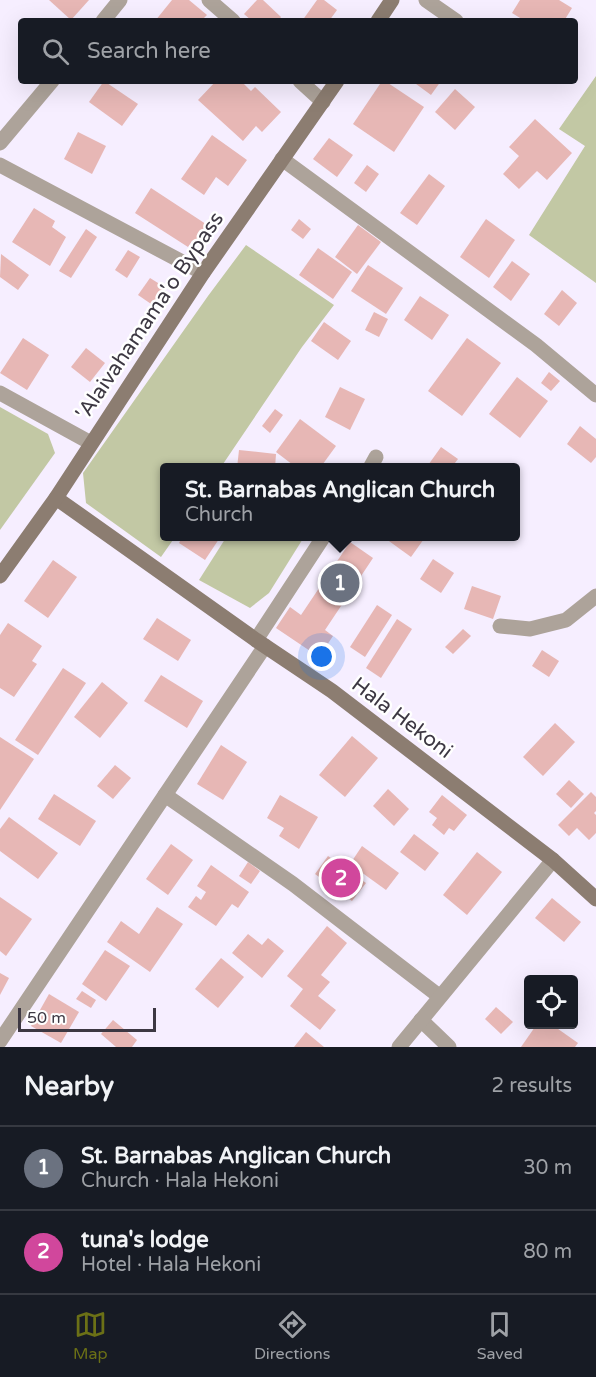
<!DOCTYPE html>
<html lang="en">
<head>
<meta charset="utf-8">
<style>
  :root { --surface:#171b24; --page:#242831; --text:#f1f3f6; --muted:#9ea1a6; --line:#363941; --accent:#6b7016 }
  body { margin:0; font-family:"Varela Round",sans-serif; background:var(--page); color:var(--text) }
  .controls { position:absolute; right:18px; bottom:18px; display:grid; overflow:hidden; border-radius:6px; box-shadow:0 6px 24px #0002 }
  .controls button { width:54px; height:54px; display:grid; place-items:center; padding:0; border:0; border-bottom:2px solid var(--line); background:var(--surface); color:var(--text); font:30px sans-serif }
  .scale { position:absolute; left:18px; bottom:15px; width:138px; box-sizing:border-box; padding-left:6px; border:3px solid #3d3843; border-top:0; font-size:16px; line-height:21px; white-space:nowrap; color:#3d3843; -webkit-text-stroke:4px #fff; paint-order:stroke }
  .you { position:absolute; left:322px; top:657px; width:21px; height:21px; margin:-15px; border:4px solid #fff; border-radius:50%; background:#1a73e8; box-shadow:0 0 0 9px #1a73e833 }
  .badge { display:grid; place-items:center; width:39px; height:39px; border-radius:50%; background:var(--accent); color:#fff; font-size:20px; font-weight:700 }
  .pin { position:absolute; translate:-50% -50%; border:3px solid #fff; box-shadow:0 2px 6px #0006 }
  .popup { position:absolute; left:160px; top:463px; width:360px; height:78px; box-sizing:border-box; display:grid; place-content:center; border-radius:6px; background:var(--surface); filter:drop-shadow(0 2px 4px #0005); font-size:20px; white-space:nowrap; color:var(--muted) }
  .popup b { font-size:22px; color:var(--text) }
  .popup::after { content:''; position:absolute; left:50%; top:100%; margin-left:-12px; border:12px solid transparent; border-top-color:var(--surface) }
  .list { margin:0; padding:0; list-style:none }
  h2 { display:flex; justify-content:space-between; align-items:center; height:78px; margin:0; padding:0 24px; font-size:26px }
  h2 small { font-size:20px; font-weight:400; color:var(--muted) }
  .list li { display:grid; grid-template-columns:39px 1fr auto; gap:18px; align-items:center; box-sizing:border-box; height:84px; padding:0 24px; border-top:2px solid var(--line) }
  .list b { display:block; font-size:22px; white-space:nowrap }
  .list p { margin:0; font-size:20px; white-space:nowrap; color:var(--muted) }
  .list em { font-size:20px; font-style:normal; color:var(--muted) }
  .icon { flex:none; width:33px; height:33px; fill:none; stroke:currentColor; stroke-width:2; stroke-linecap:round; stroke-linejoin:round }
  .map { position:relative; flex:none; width:596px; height:1047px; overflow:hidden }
  .search { position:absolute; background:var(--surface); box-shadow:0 6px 24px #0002; left:18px; right:18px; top:18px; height:66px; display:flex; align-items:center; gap:15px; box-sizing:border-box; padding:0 21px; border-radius:6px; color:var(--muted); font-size:22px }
  .sheet { height:246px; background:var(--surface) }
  nav { display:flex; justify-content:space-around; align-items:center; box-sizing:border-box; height:84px; border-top:2px solid var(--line); background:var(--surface); font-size:16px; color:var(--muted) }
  nav a { display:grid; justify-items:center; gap:3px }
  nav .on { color:var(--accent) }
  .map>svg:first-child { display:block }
  .green { fill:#c2c8a4 }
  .building { fill:#e7b7b5 }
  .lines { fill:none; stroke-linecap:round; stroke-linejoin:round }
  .street { stroke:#ada39a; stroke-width:15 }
  .secondary { stroke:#8c7d71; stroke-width:15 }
  .labels { text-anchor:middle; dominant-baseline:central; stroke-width:5; stroke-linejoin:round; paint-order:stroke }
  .street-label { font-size:21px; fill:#3d3843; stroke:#fff }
</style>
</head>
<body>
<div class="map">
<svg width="596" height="1047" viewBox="0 0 596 1047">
  <rect width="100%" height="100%" fill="#f6eeff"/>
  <!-- green -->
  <g class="green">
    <path d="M 596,76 L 596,283 L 529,235 L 585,146 L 559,129 Z"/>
    <path d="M 246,245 L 334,305 L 302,347 L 221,467 L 164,468 L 164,536 L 175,537 L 161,557 L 86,503 L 83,473 L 208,296 Z"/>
    <path d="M 0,407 L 48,434 L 55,453 L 0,530 Z"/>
    <path d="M 227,536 L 304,536 L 304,537 L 269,593 L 250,608 L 199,580 Z"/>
  </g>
  <!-- building -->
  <g class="building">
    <path d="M 49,0 L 89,0 L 71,20 Z"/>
    <path d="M 172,0 L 189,0 L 207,15 L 201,21 L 155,21 Z"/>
    <path d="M 257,0 L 263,0 L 281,17 L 278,21 L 252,21 L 244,14 Z"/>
    <path d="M 317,0 L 324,0 L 337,10 L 329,21 L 302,21 Z"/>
    <path d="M 520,0 L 559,0 L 572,8 L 564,21 L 525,21 L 512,13 Z"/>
    <path d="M 104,81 L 138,104 L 122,126 L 89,102 Z"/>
    <path d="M 216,81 L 241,81 L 251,91 L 255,87 L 281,112 L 262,132 L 256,126 L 243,141 L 198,100 Z"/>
    <path d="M 382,81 L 385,81 L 424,107 L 394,152 L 353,124 Z"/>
    <path d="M 412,81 L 441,81 L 431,95 Z"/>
    <path d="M 455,89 L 475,107 L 455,130 L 435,112 Z"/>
    <path d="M 535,119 L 572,153 L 547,180 L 537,171 L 519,189 L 503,174 L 519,156 L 509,147 Z"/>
    <path d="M 78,132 L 106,146 L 92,174 L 64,159 Z"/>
    <path d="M 212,135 L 247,160 L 228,186 L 216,177 L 204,195 L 181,179 Z"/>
    <path d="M 329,138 L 353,155 L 337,177 L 313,159 Z"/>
    <path d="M 367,165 L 379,174 L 366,192 L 354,183 Z"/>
    <path d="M 429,174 L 445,186 L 417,225 L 400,213 Z"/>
    <path d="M 151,188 L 215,230 L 203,248 L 192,241 L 188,247 L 135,213 Z"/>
    <path d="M 34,208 L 55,221 L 52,227 L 66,237 L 50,266 L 12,242 Z"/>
    <path d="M 299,219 L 311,229 L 303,239 L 291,230 Z"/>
    <path d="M 486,219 L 515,240 L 489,278 L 460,257 Z"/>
    <path d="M 358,225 L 381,242 L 357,274 L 335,257 Z"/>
    <path d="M 86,229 L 97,237 L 71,278 L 59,271 Z"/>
    <path d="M 318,248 L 352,272 L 333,299 L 299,275 Z"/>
    <path d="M 128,250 L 140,257 L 127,278 L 115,270 Z"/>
    <path d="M 1,254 L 29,275 L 18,290 L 0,277 Z"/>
    <path d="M 512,261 L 530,274 L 511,301 L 493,287 Z"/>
    <path d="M 368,265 L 403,288 L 386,314 L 351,291 Z"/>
    <path d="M 150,278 L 166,288 L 154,306 L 138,295 Z"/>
    <path d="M 562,290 L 577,303 L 559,326 L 544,314 Z"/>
    <path d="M 420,296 L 449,315 L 432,340 L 404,320 Z"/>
    <path d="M 374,312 L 388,319 L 379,337 L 365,330 Z"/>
    <path d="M 324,322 L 351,341 L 338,360 L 311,341 Z"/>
    <path d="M 23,338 L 49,355 L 27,390 L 0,373 Z"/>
    <path d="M 467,338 L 501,363 L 462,416 L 428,391 Z"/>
    <path d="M 86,348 L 105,363 L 90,382 L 71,367 Z"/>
    <path d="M 549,372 L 560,381 L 551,391 L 541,383 Z"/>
    <path d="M 517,377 L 548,401 L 520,438 L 489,414 Z"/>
    <path d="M 340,387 L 365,399 L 350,430 L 325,417 Z"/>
    <path d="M 275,409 L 283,415 L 270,433 L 262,426 Z"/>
    <path d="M 300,419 L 336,446 L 320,468 L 297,468 L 276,452 Z"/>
    <path d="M 580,426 L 596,439 L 596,457 L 591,463 L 567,444 Z"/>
    <path d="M 441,447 L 458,459 L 451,468 L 426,468 Z"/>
    <path d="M 239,450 L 276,454 L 275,468 L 237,468 Z"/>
    <path d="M 183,536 L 221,536 L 205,560 L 179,543 Z"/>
    <path d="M 382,536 L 426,536 L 411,557 Z"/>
    <path d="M 350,542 L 373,558 L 325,630 L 333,636 L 319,657 L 276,628 L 290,607 L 301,615 Z"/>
    <path d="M 433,559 L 454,573 L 441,593 L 420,579 Z"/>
    <path d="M 53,560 L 77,577 L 48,618 L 24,601 Z"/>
    <path d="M 472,586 L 501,596 L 493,619 L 464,609 Z"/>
    <path d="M 377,605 L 392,615 L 365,657 L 350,647 Z"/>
    <path d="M 157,618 L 191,640 L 178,661 L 143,639 Z"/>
    <path d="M 397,619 L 412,629 L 381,678 L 366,668 Z"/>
    <path d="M 8,623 L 42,646 L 32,661 L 37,664 L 14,697 L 0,688 L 0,635 Z"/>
    <path d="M 463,629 L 471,636 L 453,654 L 445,647 Z"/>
    <path d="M 542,650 L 559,661 L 549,677 L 532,666 Z"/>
    <path d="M 63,668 L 86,683 L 38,755 L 15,740 Z"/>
    <path d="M 161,675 L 203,701 L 187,728 L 144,701 Z"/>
    <path d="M 102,682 L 128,703 L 100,738 L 74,717 Z"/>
    <path d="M 555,723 L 575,742 L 543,776 L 523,757 Z"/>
    <path d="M 352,736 L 378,758 L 345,797 L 319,775 Z"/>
    <path d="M 0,737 L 34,759 L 0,810 Z"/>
    <path d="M 221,745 L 247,762 L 223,800 L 197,784 Z"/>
    <path d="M 115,765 L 131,778 L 113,799 L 97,786 Z"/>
    <path d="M 569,780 L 584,794 L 571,808 L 556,794 Z"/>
    <path d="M 388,789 L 409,809 L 394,826 L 373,806 Z"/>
    <path d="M 591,792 L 596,797 L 596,811 L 594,813 L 596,815 L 596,833 L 589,840 L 577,828 L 569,836 L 558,825 Z"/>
    <path d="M 54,794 L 96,821 L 80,846 L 38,819 Z"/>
    <path d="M 280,795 L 318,817 L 299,849 L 279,836 L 284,828 L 267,818 Z"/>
    <path d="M 442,795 L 467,815 L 454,831 L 449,828 L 444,835 L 432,825 L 437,818 L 429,812 Z"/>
    <path d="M 9,817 L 58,853 L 38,879 L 0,851 L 0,829 Z"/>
    <path d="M 414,834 L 439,853 L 425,871 L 400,852 Z"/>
    <path d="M 171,844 L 193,860 L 168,895 L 146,879 Z"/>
    <path d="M 362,846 L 399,873 L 386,890 L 350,864 Z"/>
    <path d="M 477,852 L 502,872 L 467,915 L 443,895 Z"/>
    <path d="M 328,856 L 366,883 L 352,901 L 315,874 Z"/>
    <path d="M 248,862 L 260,871 L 251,884 L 239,876 Z"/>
    <path d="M 211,865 L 249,892 L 238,908 L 232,904 L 216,926 L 188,907 L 196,896 L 201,900 L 206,892 L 197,886 Z"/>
    <path d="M 0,897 L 32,919 L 6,956 L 0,951 Z"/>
    <path d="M 552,898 L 581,922 L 564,942 L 535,918 Z"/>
    <path d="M 157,907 L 183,924 L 150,972 L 107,942 L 121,921 L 139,934 Z"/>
    <path d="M 327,926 L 347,943 L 321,975 L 330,982 L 318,996 L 336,1010 L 320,1030 L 290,1006 L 303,989 L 287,976 Z"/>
    <path d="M 248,934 L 262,945 L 268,938 L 284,951 L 262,978 L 232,953 Z"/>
    <path d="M 105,950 L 130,966 L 106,1001 L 82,984 Z"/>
    <path d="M 221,958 L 244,977 L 218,1008 L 195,989 Z"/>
    <path d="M 0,973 L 9,978 L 0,995 Z"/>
    <path d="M 82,991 L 96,1000 L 91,1008 L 76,999 Z"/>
    <path d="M 49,994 L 79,1012 L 61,1043 L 31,1026 Z"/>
    <path d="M 496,1007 L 513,1022 L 501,1034 L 485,1019 Z"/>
    <path d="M 113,1020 L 137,1040 L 132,1047 L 116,1047 L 101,1034 Z"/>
    <path d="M 537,1024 L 551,1024 L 578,1043 L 575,1047 L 521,1047 Z"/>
    <path d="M 306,1032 L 324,1047 L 294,1047 Z"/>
  </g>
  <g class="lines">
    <!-- street -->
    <g class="street">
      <path d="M 209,0 L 233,21"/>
      <path d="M 426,0 L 456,21"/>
      <path d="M 103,21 L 120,0"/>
      <path d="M 300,81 L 323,102"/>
      <path d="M 0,143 L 52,81"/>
      <path d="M 282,159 L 536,345 L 596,395"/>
      <path d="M 0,165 L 203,273"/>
      <path d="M 0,393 L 91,443"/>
      <path d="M 370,468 L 376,457"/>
      <path d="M 500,626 L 530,629 L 566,620 L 596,596"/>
      <path d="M 256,640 L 324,536"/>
      <path d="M 165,795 L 293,884 L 439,996"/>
      <path d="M 421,1020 L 449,1047"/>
      <path d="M 0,1041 L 265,646"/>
      <path d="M 399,1047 L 553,860"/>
    </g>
    <!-- secondary -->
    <g class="secondary">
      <path d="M 378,21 L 392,0"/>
      <path d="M 56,498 L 256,640 L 332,691 L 553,860 L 596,899"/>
      <path d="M 0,576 L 56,498 L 203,273 L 337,81"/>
    </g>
  </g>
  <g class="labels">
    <!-- street labels -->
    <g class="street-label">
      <text transform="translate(150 316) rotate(-56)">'Alaivahamama'o Bypass</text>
      <text transform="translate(402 718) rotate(37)">Hala Hekoni</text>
    </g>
  </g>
</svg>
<div class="controls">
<button><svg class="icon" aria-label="locate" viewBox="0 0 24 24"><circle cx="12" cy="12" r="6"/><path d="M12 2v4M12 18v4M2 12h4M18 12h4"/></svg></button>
</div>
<div class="scale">50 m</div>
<div class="you"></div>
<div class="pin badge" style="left:340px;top:583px;background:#6b7280">1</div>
<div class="popup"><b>St. Barnabas Anglican Church</b>Church</div>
<div class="pin badge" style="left:341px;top:878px;background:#d1479c">2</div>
<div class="search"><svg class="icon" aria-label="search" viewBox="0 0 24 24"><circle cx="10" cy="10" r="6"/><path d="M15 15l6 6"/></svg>Search here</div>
</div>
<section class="sheet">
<h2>Nearby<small>2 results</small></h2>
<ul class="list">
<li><span class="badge" style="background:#6b7280">1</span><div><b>St. Barnabas Anglican Church</b><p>Church · Hala Hekoni</p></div><em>30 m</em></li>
<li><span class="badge" style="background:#d1479c">2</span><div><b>tuna's lodge</b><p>Hotel · Hala Hekoni</p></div><em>80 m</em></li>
</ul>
</section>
<nav>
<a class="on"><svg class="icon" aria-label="map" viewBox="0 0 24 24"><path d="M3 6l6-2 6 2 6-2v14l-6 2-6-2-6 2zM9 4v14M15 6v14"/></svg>Map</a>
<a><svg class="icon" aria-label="directions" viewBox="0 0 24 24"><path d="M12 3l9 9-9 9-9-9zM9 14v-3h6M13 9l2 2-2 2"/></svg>Directions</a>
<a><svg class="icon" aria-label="saved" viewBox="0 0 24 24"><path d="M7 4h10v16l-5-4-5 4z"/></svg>Saved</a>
</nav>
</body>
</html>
